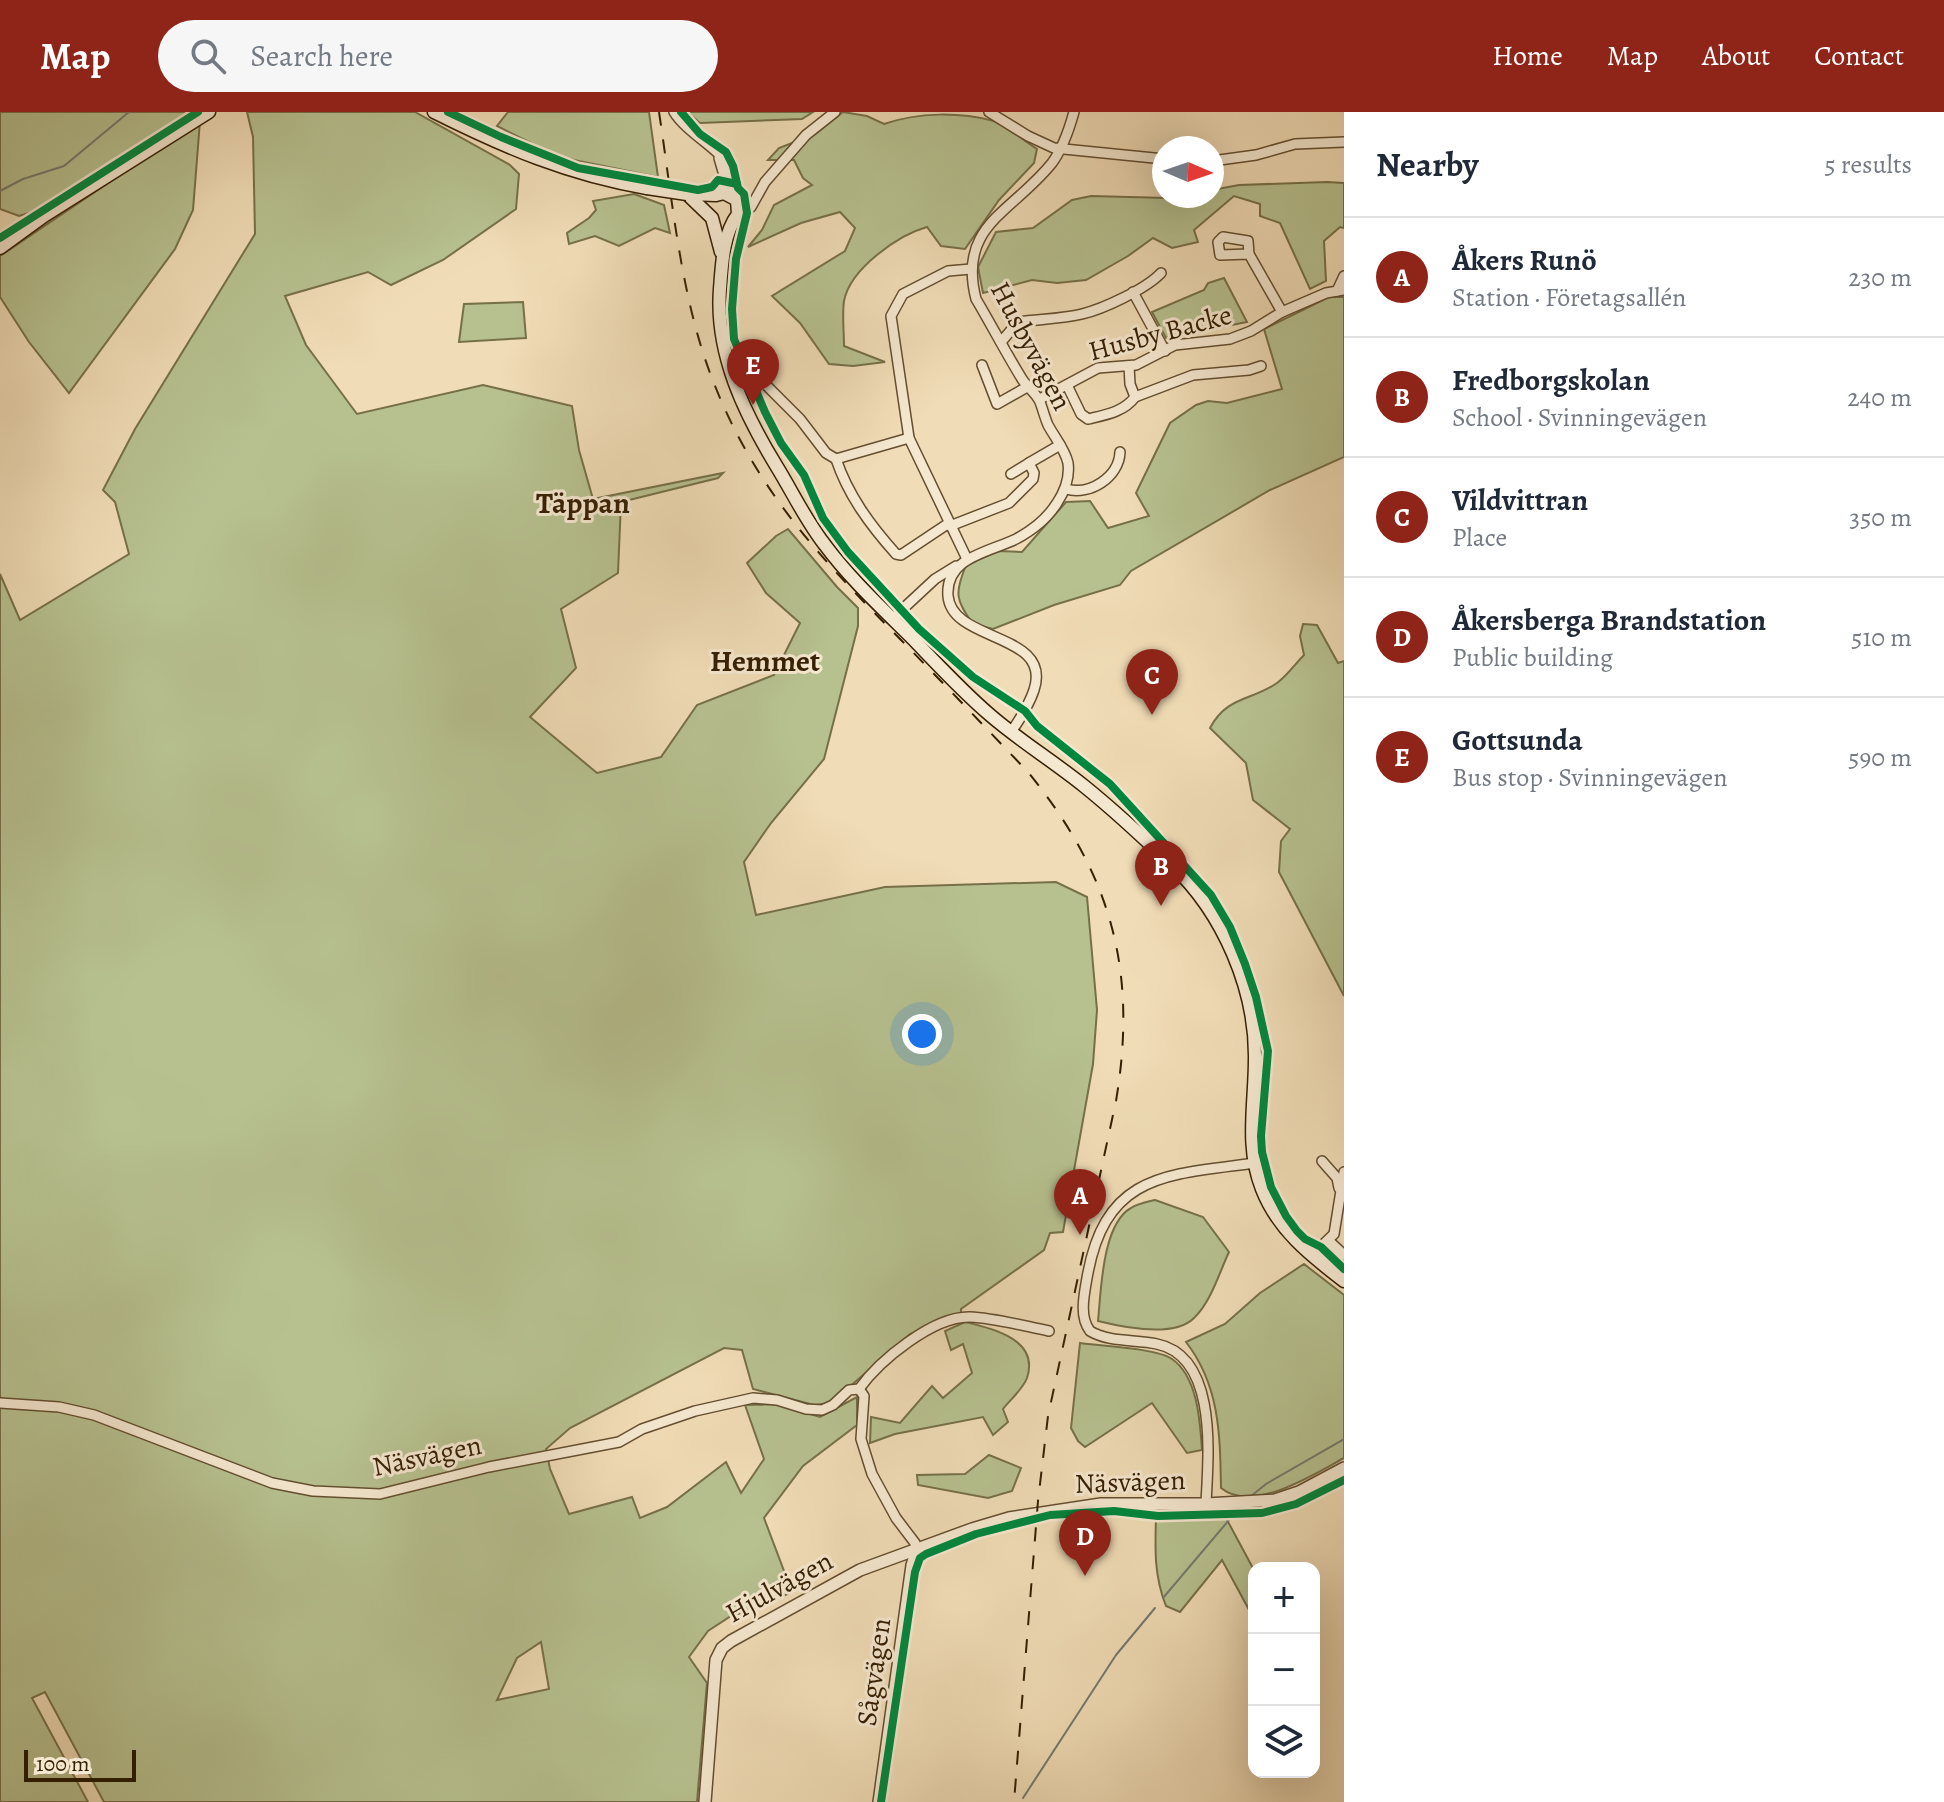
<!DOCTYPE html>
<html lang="en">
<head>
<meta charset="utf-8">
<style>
  :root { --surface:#fff; --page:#f6f6f7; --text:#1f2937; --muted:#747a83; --line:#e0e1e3; --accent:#8f2418 }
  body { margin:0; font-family:Alegreya,serif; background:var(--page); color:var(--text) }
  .controls { position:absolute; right:24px; bottom:24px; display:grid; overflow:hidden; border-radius:16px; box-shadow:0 8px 32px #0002 }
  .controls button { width:72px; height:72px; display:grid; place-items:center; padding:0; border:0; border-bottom:2px solid var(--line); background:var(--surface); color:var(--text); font:40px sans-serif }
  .compass { position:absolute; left:1152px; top:24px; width:72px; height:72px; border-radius:50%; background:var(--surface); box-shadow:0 8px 32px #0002; rotate:92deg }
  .scale { position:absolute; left:24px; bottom:20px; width:112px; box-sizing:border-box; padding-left:8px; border:4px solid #351f02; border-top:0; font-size:22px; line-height:28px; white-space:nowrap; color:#351f02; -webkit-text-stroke:6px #f5e8d0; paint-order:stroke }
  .you { position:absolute; left:922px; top:922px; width:28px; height:28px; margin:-20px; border:6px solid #fff; border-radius:50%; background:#1a73e8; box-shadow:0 0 0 12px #1a73e833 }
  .badge { display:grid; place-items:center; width:52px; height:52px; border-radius:50%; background:var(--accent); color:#fff; font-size:26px; font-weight:700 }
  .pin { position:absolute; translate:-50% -66px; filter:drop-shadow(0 2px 4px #0008) }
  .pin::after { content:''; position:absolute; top:42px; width:28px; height:24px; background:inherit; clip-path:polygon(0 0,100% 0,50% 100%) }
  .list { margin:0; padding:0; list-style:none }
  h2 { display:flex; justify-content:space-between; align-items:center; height:104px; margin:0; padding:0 32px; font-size:34px }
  h2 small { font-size:26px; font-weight:400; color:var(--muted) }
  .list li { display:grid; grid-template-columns:52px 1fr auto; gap:24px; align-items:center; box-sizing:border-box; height:120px; padding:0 32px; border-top:2px solid var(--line) }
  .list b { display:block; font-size:30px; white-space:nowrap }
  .list p { margin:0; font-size:26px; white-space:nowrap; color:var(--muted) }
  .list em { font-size:26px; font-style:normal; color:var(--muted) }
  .icon { flex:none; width:44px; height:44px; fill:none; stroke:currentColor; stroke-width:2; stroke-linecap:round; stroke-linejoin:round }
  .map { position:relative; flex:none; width:1344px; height:1690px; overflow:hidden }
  header { display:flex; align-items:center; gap:48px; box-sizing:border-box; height:112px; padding:0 40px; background:var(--accent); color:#fff }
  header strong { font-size:38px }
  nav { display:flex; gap:44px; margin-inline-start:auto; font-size:28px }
  .search { width:560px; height:72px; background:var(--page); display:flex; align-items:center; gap:20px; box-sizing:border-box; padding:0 28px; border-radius:44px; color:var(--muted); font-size:30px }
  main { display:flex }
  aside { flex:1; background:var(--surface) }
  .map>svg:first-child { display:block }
  .green { fill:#b7c190; stroke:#767049; stroke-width:2; fill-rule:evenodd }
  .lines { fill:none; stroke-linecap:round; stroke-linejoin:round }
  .stream { stroke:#747b6f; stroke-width:2 }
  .minor-casing { stroke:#644e2f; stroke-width:12 }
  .tertiary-casing { stroke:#644e2f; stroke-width:14 }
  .secondary-casing { stroke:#351f02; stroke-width:15 }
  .minor { stroke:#f5e8d0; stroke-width:9 }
  .tertiary { stroke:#f5e8d0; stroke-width:11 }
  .secondary { stroke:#f5e8d0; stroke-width:12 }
  .rail { stroke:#351f02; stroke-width:2; stroke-dasharray:14 14; stroke-linecap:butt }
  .secondary-bridge-casing { stroke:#351f02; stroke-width:15; stroke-linecap:butt }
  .secondary-bridge { stroke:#f5e8d0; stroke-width:12 }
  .cycleway-casing { stroke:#f5e8d0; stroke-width:13 }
  .cycleway { stroke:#00873e; stroke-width:8 }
  .labels { text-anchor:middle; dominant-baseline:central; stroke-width:6; stroke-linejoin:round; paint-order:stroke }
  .street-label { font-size:28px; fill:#351f02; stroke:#f5e8d0 }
  .neighbourhood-label { font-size:30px; font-weight:bold; fill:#351f02; stroke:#f5e8d0 }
</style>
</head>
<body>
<header>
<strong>Map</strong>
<div class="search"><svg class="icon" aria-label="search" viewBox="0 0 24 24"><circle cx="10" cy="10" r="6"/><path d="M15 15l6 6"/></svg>Search here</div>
<nav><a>Home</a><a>Map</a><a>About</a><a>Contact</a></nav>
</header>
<main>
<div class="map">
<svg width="1344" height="1690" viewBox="0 0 1344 1690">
  <rect width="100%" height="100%" fill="#f0dcb6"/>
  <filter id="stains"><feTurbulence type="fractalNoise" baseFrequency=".0025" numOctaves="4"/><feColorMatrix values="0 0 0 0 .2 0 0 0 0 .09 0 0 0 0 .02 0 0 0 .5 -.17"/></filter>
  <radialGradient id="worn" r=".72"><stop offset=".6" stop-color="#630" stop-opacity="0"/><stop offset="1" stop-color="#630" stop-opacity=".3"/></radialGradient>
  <!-- green -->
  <g class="green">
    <path d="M 0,0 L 191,0 L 29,101 L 19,104 L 0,97 Z"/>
    <path d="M 247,0 L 415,0 L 510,53 L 519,62 L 516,97 L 443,148 L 391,173 L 368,160 L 285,184 L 306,233 L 357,302 L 483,273 L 572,294 L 579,338 L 593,387 L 723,361 L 718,366 L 621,390 L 618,461 L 561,497 L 576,556 L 530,605 L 597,661 L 661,645 L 697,593 L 774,563 L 800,511 L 766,481 L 747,451 L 776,424 L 788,417 L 837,475 L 858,496 L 858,514 L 824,647 L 771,711 L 744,750 L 756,803 L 885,775 L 1056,770 L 1087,785 L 1097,898 L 1093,952 L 1063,1120 L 1050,1121 L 1044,1138 L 961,1197 L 961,1203 L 910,1222 L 831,1291 L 814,1293 L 753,1277 L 742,1238 L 724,1236 L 570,1316 L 546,1337 L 550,1357 L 569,1402 L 632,1385 L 640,1406 L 667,1395 L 726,1350 L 741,1381 L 764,1347 L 745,1293 L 777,1292 L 820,1305 L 857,1285 L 857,1313 L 803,1354 L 764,1406 L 792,1480 L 757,1496 L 731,1504 L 708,1519 L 689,1545 L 707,1571 L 697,1690 L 104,1690 L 45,1580 L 32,1586 L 88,1690 L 0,1690 L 0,462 L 20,508 L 129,442 L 115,390 L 103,378 L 135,317 L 255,122 L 253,25 ZM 541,1530 L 549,1577 L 497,1588 L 517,1546 Z"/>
    <path d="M 508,0 L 649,0 L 658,65 L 559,45 L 497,14 Z"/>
    <path d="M 687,0 L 813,0 L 802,7 L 700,11 Z"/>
    <path d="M 843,0 L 867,4 L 884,12 C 919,0 959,0 994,9 C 1009,16 1023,28 1037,37 L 1034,51 L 999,88 L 965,137 L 941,134 L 927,115 C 898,123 850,157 844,189 C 842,203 844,220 844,234 L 885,250 L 853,254 L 829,252 L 800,211 L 772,184 L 845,139 L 855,116 L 840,100 L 801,111 L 748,135 L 762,118 L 774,93 L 812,73 L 803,66 L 794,48 L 768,48 L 779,36 L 815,22 Z"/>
    <path d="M 200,9 L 193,98 L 175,137 L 69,281 L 29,230 L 0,185 L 0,144 Z"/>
    <path d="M 1327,70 L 1344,71 L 1344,116 L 1340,115 L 1324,129 L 1326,169 L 1310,177 L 1280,111 L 1260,104 L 1260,92 L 1234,84 L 1194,118 L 1198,130 L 1172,136 L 1153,126 L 1128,144 L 1086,168 L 1057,171 L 1032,168 L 983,181 L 978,155 L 996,120 L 1033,116 L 1072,88 L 1091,84 L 1168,86 L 1174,84 L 1212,84 L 1212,78 L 1239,73 Z"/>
    <path d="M 634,82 L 664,93 L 670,121 L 655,116 L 619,134 L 595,124 L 569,132 L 567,121 L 589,106 L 596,98 L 593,89 Z"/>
    <path d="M 1224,166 L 1247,210 L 1166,226 L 1152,200 L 1204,178 L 1208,171 Z"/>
    <path d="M 1329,185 L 1344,185 L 1344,345 L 1270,378 L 1131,459 L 1120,473 L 1054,493 L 993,517 L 973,512 C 955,487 955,482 966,453 L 998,439 L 1022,440 L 1066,390 L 1090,389 L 1108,416 L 1149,404 L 1136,381 L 1170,311 L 1196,293 L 1208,289 L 1227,291 L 1282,277 L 1264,217 Z"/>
    <path d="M 523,190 L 526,226 L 459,230 L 464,192 Z"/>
    <path d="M 1303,512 L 1317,513 L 1338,551 L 1344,549 L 1344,884 L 1279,760 L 1281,729 L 1290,717 L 1253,688 L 1246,651 L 1210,616 C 1227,584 1251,589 1277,571 C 1287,564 1296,551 1304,543 L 1300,524 Z"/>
    <path d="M 1155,1088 L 1203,1105 L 1229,1140 C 1219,1161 1211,1190 1194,1206 C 1174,1226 1122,1215 1098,1209 C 1101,1180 1102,1112 1131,1096 C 1137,1092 1147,1090 1155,1088 Z"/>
    <path d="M 1304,1152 L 1344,1183 L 1344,1346 C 1314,1362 1253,1402 1221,1376 C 1220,1323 1220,1274 1186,1230 L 1225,1212 L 1260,1181 Z"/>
    <path d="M 965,1210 C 991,1216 1040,1227 1027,1266 C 1023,1277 1010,1288 1003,1297 L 1008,1310 L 993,1323 L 983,1305 L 895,1322 L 870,1331 L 871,1305 L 900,1311 L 932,1274 L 943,1286 L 972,1261 L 963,1232 L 951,1238 L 945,1219 Z"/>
    <path d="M 1080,1231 C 1101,1234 1156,1236 1172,1247 C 1198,1265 1200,1310 1202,1338 L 1187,1341 L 1152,1291 L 1085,1335 L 1078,1329 L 1071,1316 Z"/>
    <path d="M 989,1343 L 1021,1356 L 1012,1379 L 988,1386 L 918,1373 L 917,1363 L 965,1362 Z"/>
    <path d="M 1156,1405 L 1226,1406 L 1254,1458 L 1254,1507 L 1222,1448 L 1180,1500 L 1166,1494 C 1154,1464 1155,1437 1156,1405 Z"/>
  </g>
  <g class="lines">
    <!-- stream -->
    <g class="stream">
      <path d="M 0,79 L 23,67 L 64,54 L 129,0"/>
      <path d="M 1250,1385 L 1266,1372 L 1344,1327"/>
      <path d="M 1163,1486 L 1229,1408"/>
      <path d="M 1023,1686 L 1116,1543 L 1155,1496"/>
    </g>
    <!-- minor casing -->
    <g class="minor-casing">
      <g id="minor">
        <path d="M 674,0 C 686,20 722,39 728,53 C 732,62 732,74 734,84"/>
        <path d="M 989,0 L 1028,24 L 1054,36 L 1164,47"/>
        <path d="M 1212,49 L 1256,43 L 1295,32 L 1344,30"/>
        <path d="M 718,81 L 724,63 L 719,46"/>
        <path d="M 735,106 L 751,95 L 765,70 L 806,23 L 835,0"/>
        <path d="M 1249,142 L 1220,143 L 1218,130 L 1223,125 L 1248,129 L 1249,142 L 1282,200"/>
        <path d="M 1337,179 L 1344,164"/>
        <path d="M 1133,180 L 1165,239"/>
        <path d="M 1001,230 L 1018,210 C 1039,207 1062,207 1082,202 C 1103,197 1146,177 1161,161"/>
        <path d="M 982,253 L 997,292 L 1027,275"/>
        <path d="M 758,265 L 800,307 L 826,341 L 836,347 L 909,326"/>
        <path d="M 1067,273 L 1081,302 L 1088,307 C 1105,303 1124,300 1135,285 L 1130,272 L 1129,254"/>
        <path d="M 1135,285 L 1193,263 L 1249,258 L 1261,254"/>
        <path d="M 1040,287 L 1098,256 L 1136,253 L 1175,233 L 1230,227 L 1251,219 L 1282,200 L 1326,181 L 1344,178"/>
        <path d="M 836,347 C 848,383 870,413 896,442 L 901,443 L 949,411"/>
        <path d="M 1011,362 L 1029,351"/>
        <path d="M 1066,377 C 1090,384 1119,365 1120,340"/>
        <path d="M 950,414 L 1009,391 L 1033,367 L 1034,361 L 1029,351 L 1060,333"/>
        <path d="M 967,447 L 909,326 L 891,204 L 903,182 L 948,159 L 971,157"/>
        <path d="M 892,507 L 935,467 L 956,454"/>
        <path d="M 1011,620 C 1020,607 1029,593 1034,578 C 1053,520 952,531 948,484 C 945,445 990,440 1016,427 C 1033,418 1047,407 1057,391 C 1065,379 1070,366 1068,351 C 1065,337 1055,326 1048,313 C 1045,306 1043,298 1040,290 C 1037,282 1027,275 1022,267 C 1006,241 992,214 976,187 C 957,113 1013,100 1052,51 C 1063,36 1069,18 1074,0"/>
        <path d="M 1322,1049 L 1337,1066 L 1339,1076"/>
        <path d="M 1329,1129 L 1344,1143"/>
        <path d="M 1311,1144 L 1334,1122 L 1344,1060"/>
        <path d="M 859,1277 L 864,1284 L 861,1327 L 872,1362 L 896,1406 L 915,1431 L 916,1437 L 911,1453 L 878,1690"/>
        <path d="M 859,1277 C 879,1249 933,1204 970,1205 C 995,1206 1024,1214 1049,1219"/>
        <path d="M 0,1291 L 59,1295 L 94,1303 L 272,1371 L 313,1379 L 380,1382 L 489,1355 L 619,1330 L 642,1317 L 695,1299 L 753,1286 L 777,1288 L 806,1297 L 822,1298 L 833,1293 L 849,1278 L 859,1277"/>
        <path d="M 1206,1392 C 1208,1346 1219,1245 1157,1232 C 1136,1227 1110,1231 1090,1219 C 1079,1205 1084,1183 1087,1166 C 1105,1061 1166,1063 1255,1051"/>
      </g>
    </g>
    <!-- tertiary casing -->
    <g class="tertiary-casing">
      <path id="tertiary" d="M 705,1690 L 716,1548 L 722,1536 L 731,1529 L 860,1458 L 972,1417 L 1009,1406 L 1101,1392 L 1206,1392 L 1275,1388 L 1299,1380 L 1344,1356"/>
    </g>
    <!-- secondary casing -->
    <g class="secondary-casing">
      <g id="secondary">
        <path d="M 434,0 C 504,35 569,63 647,76"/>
        <path d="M 687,82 L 716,83 L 724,81 L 737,88 L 738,102 C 723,122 722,151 720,177 C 715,241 744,301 777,355 C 793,381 806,409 825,433 C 851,468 884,498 915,529 C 939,554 963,580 990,603 C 1020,629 1053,649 1084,674 C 1115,699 1144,726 1172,753 C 1223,801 1256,877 1255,947 C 1255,992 1245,1034 1262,1077 C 1278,1118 1310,1143 1344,1169"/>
        <path d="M 687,82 L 712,106 L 721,140"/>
        <path d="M 0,136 L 44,104 L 209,0"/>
      </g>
    </g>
    <!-- minor -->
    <use href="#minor" class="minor"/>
    <!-- tertiary -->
    <use href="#tertiary" class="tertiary"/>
    <!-- secondary -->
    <use href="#secondary" class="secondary"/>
    <!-- rail -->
    <path class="rail" d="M 659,0 C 672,85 680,180 710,261 C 752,374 819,445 902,529 C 944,572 986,616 1028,660 C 1111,762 1138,858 1116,989 L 1048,1304 L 1038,1389 L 1014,1690"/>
    <!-- secondary-bridge casing -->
    <g class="secondary-bridge-casing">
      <path id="secondary-bridge" d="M 647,76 L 687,82"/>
    </g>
    <!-- secondary-bridge -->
    <use href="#secondary-bridge" class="secondary-bridge"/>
    <!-- cycleway casing -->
    <g class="cycleway-casing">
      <g id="cycleway">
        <path d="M 448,0 L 501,25 L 578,56 L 698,78 L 712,75 L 718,68 L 737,72"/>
        <path d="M 681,0 L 700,22 L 726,40 L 733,54 L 738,76 L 744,82 L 747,101 L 736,147 L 732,197 L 734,227 L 765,300 L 781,331 L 804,363 L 823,406 L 848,440 L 919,517 L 973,565 L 1025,599 L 1037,614 L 1110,672 L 1211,783 L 1230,815 L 1245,852 L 1256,885 L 1268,939 L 1261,1024 L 1262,1040 L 1271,1075 L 1286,1104 L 1297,1119 L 1305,1127 L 1321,1135 L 1344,1157"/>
        <path d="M 0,126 L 198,0"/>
        <path d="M 881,1690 L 915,1460 L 920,1446 L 926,1442 L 976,1422 L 1050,1403 L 1114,1399 L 1158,1404 L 1262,1401 L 1296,1392 L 1344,1368"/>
      </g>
    </g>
    <!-- cycleway -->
    <use href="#cycleway" class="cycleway"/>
  </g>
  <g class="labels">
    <!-- street labels -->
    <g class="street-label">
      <text transform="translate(1160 221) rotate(-15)">Husby Backe</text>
      <text transform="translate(1031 234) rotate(62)">Husbyvägen</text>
      <text transform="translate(427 1344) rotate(-12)">Näsvägen</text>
      <text transform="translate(1130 1370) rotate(-2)">Näsvägen</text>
      <text transform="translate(779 1475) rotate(-29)">Hjulvägen</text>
      <text transform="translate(874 1560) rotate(-82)">Sågvägen</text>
    </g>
    <!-- neighbourhood labels -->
    <g class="neighbourhood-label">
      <text x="583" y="391">Täppan</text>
      <text x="765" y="549">Hemmet</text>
    </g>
  </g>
  <rect width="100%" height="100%" filter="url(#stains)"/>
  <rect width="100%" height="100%" fill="url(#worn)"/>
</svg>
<div class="controls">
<button>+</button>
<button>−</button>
<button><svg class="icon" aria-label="layers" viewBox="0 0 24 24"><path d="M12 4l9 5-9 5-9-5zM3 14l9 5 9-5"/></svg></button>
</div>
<svg class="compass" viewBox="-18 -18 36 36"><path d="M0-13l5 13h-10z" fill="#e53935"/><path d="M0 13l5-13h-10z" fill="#747a83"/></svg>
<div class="scale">100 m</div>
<div class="you"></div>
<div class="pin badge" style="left:1080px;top:1123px">A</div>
<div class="pin badge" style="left:1161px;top:794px">B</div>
<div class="pin badge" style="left:1152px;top:603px">C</div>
<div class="pin badge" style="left:1085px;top:1464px">D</div>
<div class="pin badge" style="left:753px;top:293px">E</div>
</div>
<aside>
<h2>Nearby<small>5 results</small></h2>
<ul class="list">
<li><span class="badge">A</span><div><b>Åkers Runö</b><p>Station · Företagsallén</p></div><em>230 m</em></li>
<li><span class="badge">B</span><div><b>Fredborgskolan</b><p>School · Svinningevägen</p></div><em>240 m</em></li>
<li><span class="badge">C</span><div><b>Vildvittran</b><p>Place</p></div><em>350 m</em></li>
<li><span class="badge">D</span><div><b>Åkersberga Brandstation</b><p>Public building</p></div><em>510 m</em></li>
<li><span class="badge">E</span><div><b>Gottsunda</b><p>Bus stop · Svinningevägen</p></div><em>590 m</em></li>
</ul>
</aside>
</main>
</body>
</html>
